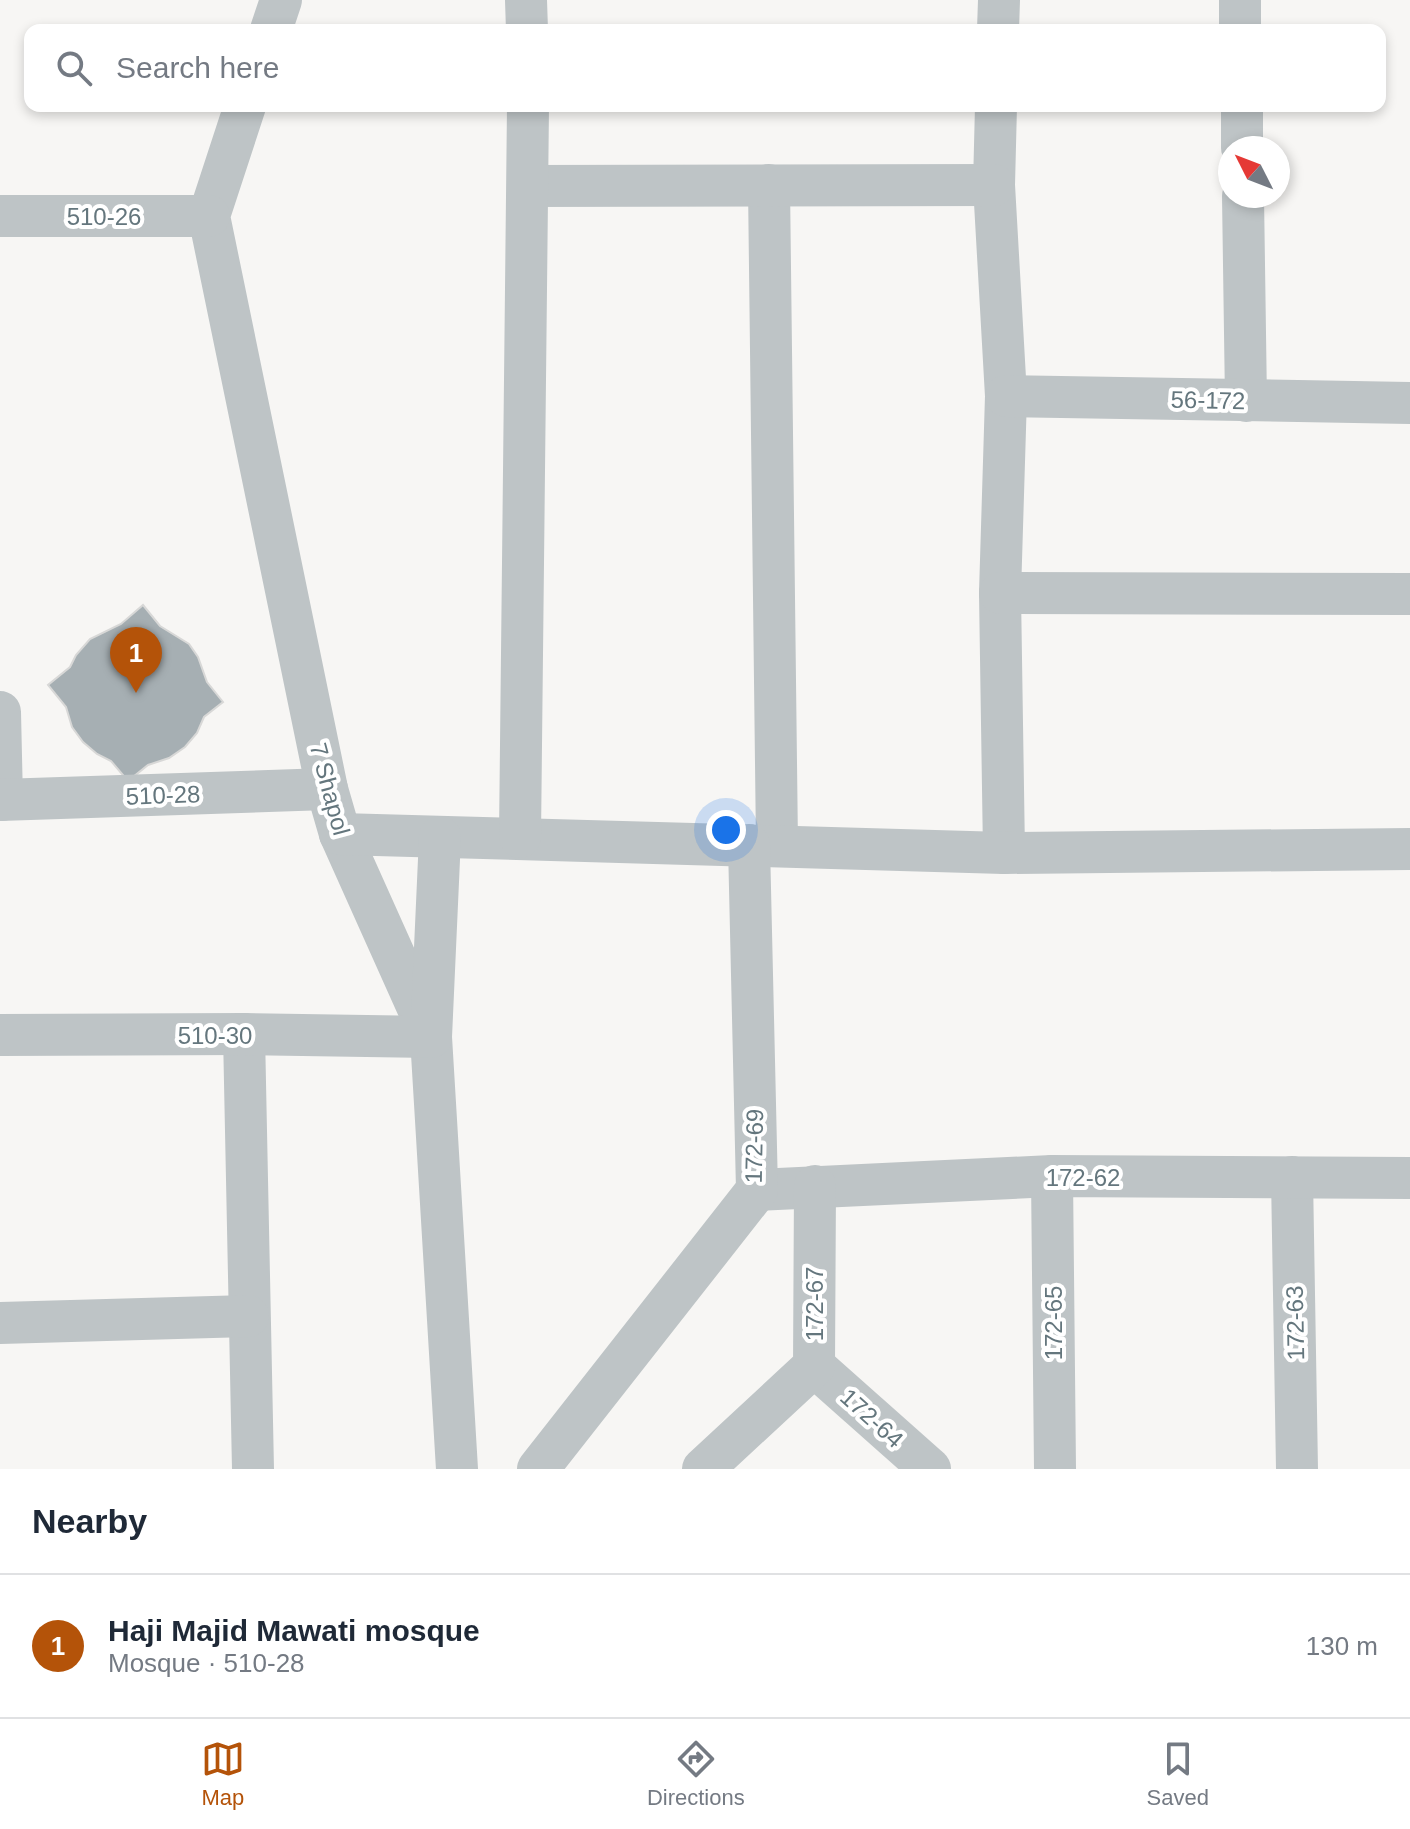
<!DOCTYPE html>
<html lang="en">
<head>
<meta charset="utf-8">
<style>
  :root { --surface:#fff; --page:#f6f6f7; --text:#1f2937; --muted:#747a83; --line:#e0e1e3; --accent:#b45309 }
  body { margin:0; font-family:Helvetica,sans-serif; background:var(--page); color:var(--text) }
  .compass { position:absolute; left:1218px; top:136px; width:72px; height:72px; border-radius:50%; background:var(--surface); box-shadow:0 4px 12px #0003; rotate:312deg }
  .you { position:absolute; left:726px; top:830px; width:28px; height:28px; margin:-20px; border:6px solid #fff; border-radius:50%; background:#1a73e8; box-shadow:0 0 0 12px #1a73e833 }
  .badge { display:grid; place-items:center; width:52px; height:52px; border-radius:50%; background:var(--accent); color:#fff; font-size:26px; font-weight:700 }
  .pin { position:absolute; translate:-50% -66px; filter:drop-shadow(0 2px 4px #0008) }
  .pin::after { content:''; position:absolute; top:42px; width:28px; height:24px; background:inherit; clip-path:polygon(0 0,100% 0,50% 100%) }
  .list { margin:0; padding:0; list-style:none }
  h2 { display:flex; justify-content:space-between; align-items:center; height:104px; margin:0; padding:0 32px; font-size:34px }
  h2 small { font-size:26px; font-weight:400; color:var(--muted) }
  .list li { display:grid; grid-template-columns:52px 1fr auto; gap:24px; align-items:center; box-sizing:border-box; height:144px; padding:0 32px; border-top:2px solid var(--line) }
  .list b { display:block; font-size:30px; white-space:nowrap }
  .list p { margin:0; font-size:26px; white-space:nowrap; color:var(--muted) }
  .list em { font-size:26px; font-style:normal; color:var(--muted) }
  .icon { flex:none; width:44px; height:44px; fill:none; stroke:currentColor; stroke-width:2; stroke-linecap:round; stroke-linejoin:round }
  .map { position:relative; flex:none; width:1410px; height:1469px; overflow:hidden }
  .search { position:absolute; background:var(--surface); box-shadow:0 4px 12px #0003; left:24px; right:24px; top:24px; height:88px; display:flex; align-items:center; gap:20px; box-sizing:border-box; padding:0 28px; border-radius:16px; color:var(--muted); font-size:30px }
  .sheet { height:248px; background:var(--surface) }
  nav { display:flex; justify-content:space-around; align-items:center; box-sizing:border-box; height:112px; border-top:2px solid var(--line); background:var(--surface); font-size:22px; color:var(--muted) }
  nav a { display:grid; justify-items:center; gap:4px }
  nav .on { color:var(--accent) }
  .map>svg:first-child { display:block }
  .building { fill:#a6afb3; stroke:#d8d8d7; stroke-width:2 }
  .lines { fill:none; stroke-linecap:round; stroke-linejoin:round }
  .minor { stroke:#bec4c6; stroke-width:42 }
  .labels { text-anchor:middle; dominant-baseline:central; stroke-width:8; stroke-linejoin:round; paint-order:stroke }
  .street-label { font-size:24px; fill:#64767d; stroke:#fff }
</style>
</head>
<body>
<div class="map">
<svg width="1410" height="1469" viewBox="0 0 1410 1469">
  <rect width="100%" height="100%" fill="#f7f6f4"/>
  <!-- building -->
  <path class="building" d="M 143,605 L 160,626 L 189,644 L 198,657 L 207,682 L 223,702 L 204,717 L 197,733 L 185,747 L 169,758 L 148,765 L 128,781 L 111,761 L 97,754 L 83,742 L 72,727 L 66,707 L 48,685 L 70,667 L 76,655 L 90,639 L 121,624 Z"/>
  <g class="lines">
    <!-- minor -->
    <g class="minor">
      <path d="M 526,0 L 527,30"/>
      <path d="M 1240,0 L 1240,30"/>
      <path d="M 271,30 L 281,0"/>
      <path d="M 998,30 L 999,0"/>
      <path d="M 245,106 L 209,216 L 327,789 L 340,834 L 431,1037 L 457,1469"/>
      <path d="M 996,106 L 994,185 L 1006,396 L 1000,593 L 1004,853"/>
      <path d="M 1242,106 L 1242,148"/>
      <path d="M 769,185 L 777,845"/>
      <path d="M 529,186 L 994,185"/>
      <path d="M 1243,196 L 1246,401"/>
      <path d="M 0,216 L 209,216"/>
      <path d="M 1006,396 L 1410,403"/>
      <path d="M 1000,593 L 1410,594"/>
      <path d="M 0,712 L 2,800"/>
      <path d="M 0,800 L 327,789"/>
      <path d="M 340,834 L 1004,853 L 1410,849"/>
      <path d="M 520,837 L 528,106"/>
      <path d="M 244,1034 L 253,1469"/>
      <path d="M 0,1035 L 244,1034 L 431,1037 L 440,837"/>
      <path d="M 1052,1176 L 1055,1469"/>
      <path d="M 1292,1177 L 1297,1469"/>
      <path d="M 757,1190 L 1052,1176 L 1410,1178"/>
      <path d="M 0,1323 L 248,1316"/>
      <path d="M 814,1366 L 930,1469"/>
      <path d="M 538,1469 L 757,1190 L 749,845"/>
      <path d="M 703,1469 L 814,1366 L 815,1186"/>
    </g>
  </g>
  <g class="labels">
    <!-- street labels -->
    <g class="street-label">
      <text x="104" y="216">510-26</text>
      <text transform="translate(1208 400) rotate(1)">56-172</text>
      <text transform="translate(330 789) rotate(75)">7 Shapol</text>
      <text transform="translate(163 795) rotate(-2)">510-28</text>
      <text x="215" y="1035">510-30</text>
      <text transform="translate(754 1146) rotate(-89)">172-69</text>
      <text x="1083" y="1177">172-62</text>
      <text transform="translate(814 1304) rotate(-90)">172-67</text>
      <text transform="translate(1053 1323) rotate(-90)">172-65</text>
      <text transform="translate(1295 1323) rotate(-91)">172-63</text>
      <text transform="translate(872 1418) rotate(42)">172-64</text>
    </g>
  </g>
</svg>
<svg class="compass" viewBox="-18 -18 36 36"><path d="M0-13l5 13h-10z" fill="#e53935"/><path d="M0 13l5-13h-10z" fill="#747a83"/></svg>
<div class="you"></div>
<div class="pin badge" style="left:136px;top:693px">1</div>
<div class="search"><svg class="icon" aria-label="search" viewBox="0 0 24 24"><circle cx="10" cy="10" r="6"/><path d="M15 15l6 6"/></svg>Search here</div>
</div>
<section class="sheet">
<h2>Nearby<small></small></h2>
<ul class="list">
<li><span class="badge">1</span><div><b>Haji Majid Mawati mosque</b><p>Mosque · 510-28</p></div><em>130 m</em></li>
</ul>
</section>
<nav>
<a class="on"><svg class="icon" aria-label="map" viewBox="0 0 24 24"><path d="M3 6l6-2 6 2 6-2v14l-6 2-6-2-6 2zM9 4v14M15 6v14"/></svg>Map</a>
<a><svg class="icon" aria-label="directions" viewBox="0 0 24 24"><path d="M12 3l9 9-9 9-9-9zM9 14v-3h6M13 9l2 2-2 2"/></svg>Directions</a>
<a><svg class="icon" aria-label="saved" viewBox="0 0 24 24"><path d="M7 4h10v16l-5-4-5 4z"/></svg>Saved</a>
</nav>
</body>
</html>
